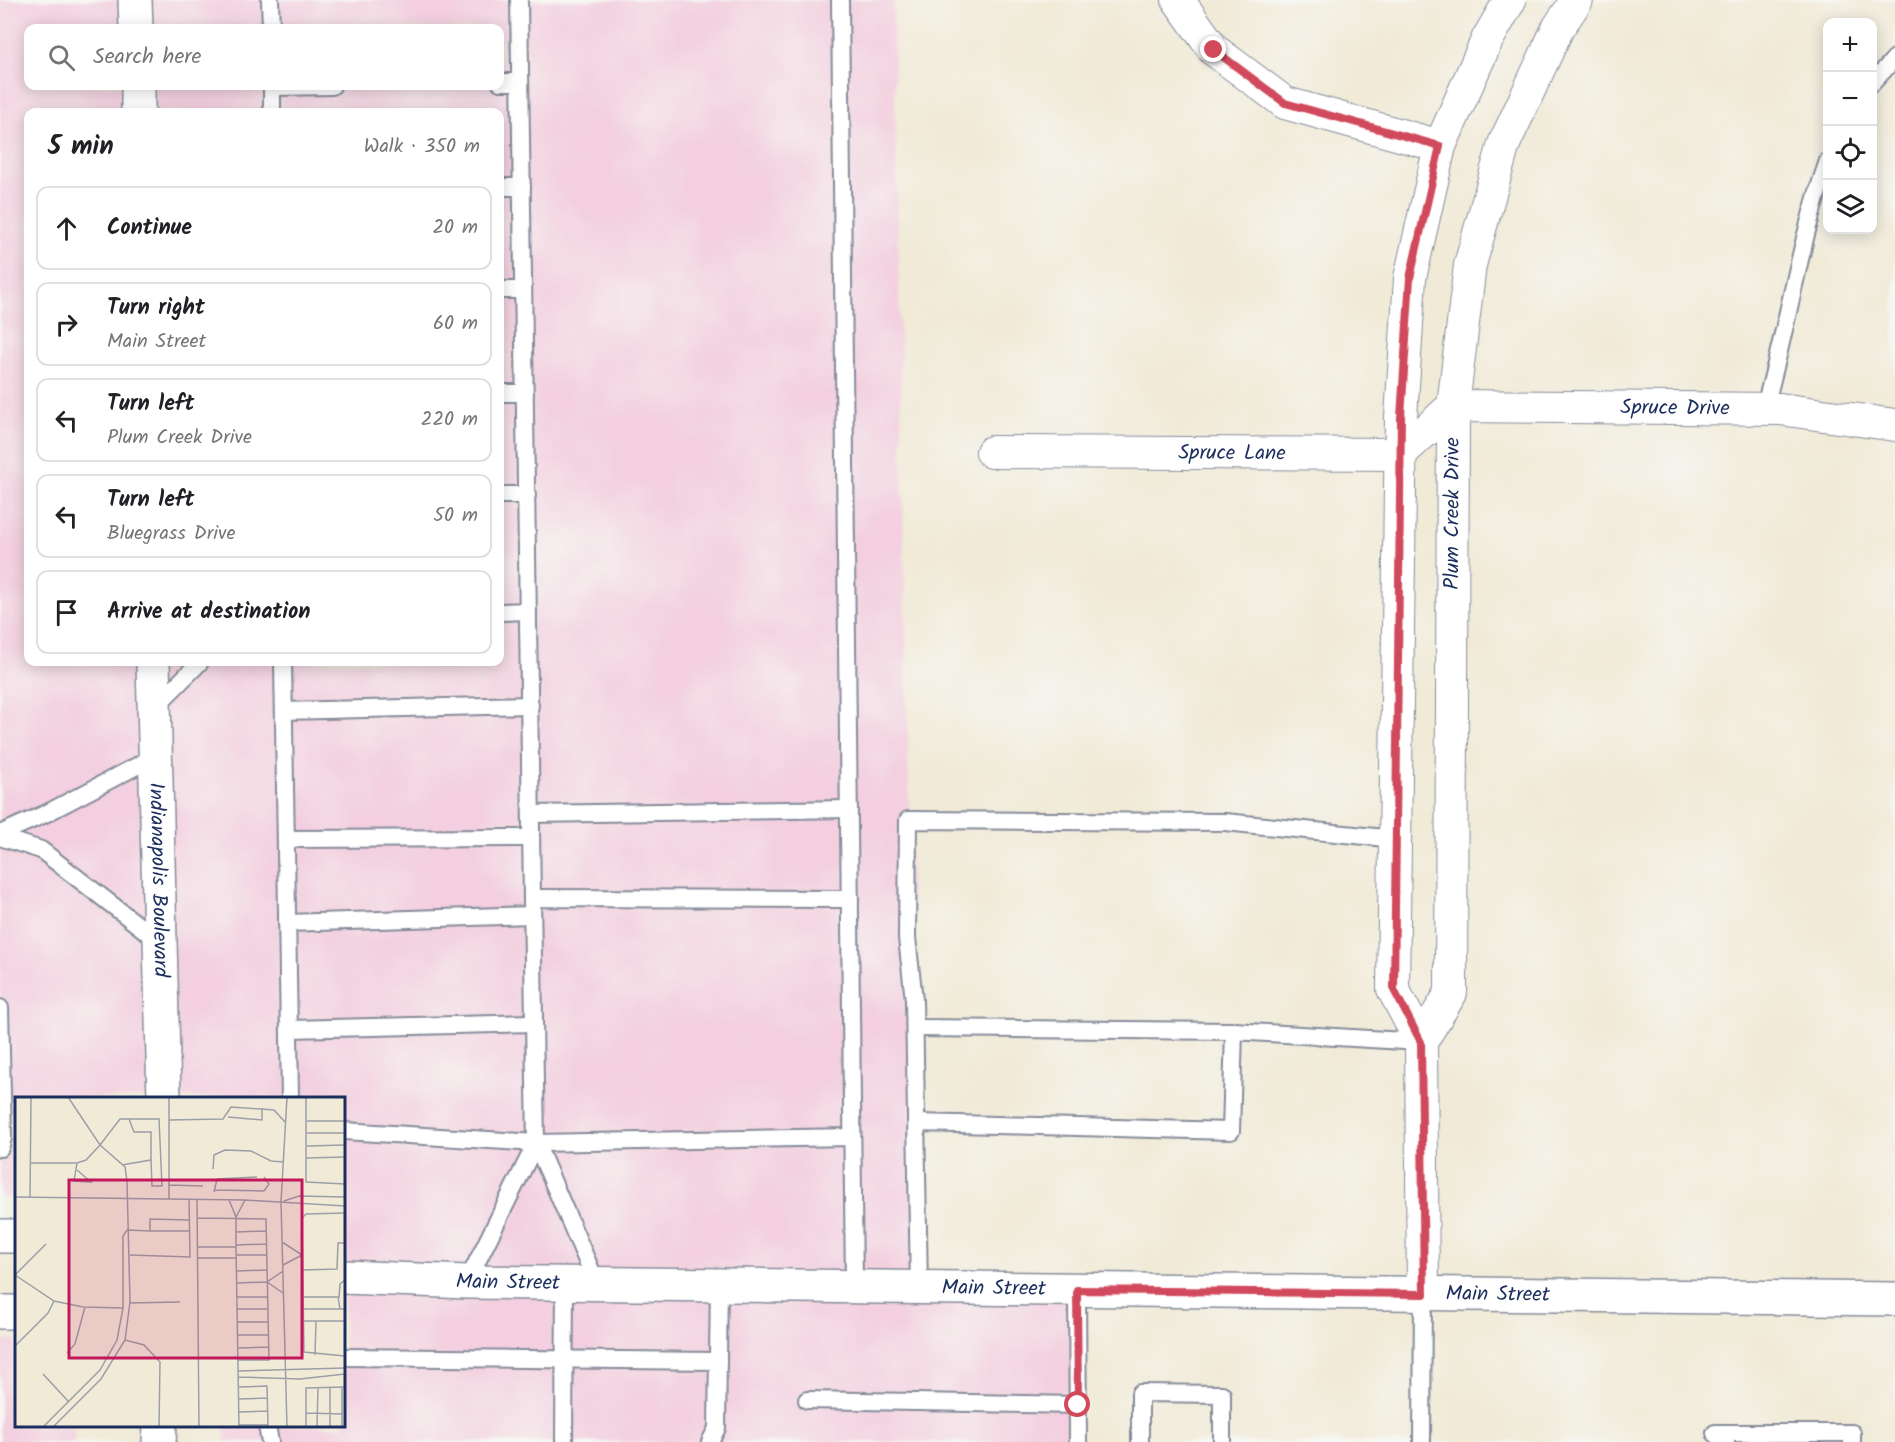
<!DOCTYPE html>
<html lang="en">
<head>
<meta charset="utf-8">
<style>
  :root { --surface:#fff; --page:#f6f6f6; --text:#202124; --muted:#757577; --line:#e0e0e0 }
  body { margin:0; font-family:Kalam,sans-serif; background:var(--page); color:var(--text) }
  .controls { position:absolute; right:18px; top:18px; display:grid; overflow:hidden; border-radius:12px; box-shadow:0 3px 15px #0003 }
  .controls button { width:54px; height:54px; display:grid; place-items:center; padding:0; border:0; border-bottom:2px solid var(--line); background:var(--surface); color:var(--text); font:30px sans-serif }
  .stop { position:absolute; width:18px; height:18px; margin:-14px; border:4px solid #d1495b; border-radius:50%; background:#fff }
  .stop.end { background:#d1495b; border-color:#fff; box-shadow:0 2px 6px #0008 }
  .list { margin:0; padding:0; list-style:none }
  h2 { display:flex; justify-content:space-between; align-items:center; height:78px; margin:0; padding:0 24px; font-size:26px }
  h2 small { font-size:20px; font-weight:400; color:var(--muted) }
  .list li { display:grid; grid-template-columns:39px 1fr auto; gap:18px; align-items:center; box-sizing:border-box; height:84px; margin:0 12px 12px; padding:0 12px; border:2px solid var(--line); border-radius:12px }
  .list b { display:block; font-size:22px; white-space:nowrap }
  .list p { margin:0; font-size:20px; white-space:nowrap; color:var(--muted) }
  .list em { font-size:20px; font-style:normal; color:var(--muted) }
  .icon { flex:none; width:33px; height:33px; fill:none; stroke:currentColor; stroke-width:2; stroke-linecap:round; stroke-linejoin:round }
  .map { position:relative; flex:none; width:1895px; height:1442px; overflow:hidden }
  .search { position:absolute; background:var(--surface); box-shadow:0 3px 15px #0003; left:24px; top:24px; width:480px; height:66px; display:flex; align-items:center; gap:15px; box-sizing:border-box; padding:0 21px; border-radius:12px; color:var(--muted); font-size:22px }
  .panel { position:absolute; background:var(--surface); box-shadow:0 3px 15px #0003; left:24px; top:108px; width:480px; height:558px; border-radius:12px }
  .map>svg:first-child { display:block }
  .built { fill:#f3cfdf; fill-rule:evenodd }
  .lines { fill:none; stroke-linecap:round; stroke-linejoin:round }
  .service-casing { stroke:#868c9a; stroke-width:20 }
  .minor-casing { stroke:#868c9a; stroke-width:34 }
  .tertiary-casing { stroke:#868c9a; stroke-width:36 }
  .trunk-casing { stroke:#868c9a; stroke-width:36 }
  .service { stroke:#fff; stroke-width:16 }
  .minor { stroke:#fff; stroke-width:32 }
  .tertiary { stroke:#fff; stroke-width:33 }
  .trunk { stroke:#fff; stroke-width:33 }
  .route { stroke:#d1495b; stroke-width:8 }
  .labels { text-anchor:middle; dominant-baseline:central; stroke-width:5; stroke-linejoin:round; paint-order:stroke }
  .street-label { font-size:21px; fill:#1b2f5e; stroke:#f6f6f2 }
  .inset-road { fill:none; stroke:#9b9fa7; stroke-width:1.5 }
  .view { fill:#c2185b; fill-opacity:0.15; stroke:#c2185b; stroke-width:3 }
  .inset-edge { fill:none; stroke:#1b2f5e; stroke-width:3 }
</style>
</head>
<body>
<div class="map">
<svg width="1895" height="1442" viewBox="0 0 1895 1442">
  <rect width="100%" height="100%" fill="#f6f6f2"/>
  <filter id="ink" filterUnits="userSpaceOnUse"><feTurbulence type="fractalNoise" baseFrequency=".0167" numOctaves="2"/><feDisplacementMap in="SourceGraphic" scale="12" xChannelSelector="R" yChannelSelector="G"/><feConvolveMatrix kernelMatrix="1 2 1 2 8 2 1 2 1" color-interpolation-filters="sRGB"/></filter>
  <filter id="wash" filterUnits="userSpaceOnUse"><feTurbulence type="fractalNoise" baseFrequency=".008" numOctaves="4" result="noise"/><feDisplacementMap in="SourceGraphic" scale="24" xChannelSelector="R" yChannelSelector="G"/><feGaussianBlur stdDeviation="1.35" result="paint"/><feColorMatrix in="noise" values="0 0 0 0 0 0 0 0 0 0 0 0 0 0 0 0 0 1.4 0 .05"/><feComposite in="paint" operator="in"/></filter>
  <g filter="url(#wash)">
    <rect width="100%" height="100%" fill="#f1ead7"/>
    <!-- built -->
    <g class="built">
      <path d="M 0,0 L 893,0 L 919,1287 L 1077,1290 L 1076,1442 L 224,1442 L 225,1426 L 344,1426 L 344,1098 L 16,1098 L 16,1197 L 0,1197 ZM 28,28 L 500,28 L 500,86 L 28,86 ZM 28,112 L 500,112 L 500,662 L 28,662 Z"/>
      <path d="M 0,1338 L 16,1340 L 16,1426 L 74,1426 L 74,1442 L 0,1442 Z"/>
    </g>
  </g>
  <g filter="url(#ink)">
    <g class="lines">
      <!-- service casing -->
      <g class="service-casing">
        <g id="service">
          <path d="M 270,0 L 271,28"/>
          <path d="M 519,0 L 532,898"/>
          <path d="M 840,0 L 854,1287"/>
          <path d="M 500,82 L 520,82"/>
          <path d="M 1872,83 L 1895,58"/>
          <path d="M 272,86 L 272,112"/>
          <path d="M 272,87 L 332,86"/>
          <path d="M 500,187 L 522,187"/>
          <path d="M 500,290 L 523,290"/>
          <path d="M 500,393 L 525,393"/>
          <path d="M 1764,409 C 1788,327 1799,242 1828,161"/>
          <path d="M 500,495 L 527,495"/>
          <path d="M 500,612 L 528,611"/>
          <path d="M 283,662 L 290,1098"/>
          <path d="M 155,707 L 200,662"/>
          <path d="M 284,711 L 530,705"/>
          <path d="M 531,814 L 849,809"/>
          <path d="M 0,834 L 45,814 L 154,757"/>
          <path d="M 0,837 L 41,850 L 160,942"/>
          <path d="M 286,839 L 531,838"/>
          <path d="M 287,923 L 532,915"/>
          <path d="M 0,1008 L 3,1138 L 0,1148"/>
          <path d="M 915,1028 L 1234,1031"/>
          <path d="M 289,1029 L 534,1023"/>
          <path d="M 917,1123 L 1231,1131 L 1234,1031 L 1421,1042"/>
          <path d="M 344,1131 L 536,1143 L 852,1137"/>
          <path d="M 467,1282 L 536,1143"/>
          <path d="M 597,1284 L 536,1143 L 532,898 L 850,899"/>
          <path d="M 919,1288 L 914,1000 L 907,938 L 908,820 L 1225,822 L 1395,839"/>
          <path d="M 1077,1290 L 1078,1442"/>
          <path d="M 344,1357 L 718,1361"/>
          <path d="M 807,1400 L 1078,1405"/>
          <path d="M 267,1426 L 270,1442"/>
          <path d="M 564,1442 L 565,1283"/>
          <path d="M 710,1442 L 717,1428 L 719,1285"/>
          <path d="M 1140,1442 L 1140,1393 L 1222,1394 L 1222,1442"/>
          <path d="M 1422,1442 L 1423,1294"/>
          <path d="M 1726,1442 L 1715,1433 L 1852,1433 L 1852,1442"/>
        </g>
      </g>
      <!-- minor casing -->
      <g class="minor-casing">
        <g id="minor">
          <path d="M 1178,0 L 1214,50 L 1285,103 L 1440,146"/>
          <path id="s1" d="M 1453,406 L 1780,409 L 1895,425"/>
          <path id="s2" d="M 992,452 L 1400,454 L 1453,406"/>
          <path id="s3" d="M 1421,1042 L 1451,993 L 1453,406 L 1470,265 L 1504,144 L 1558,28 L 1577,0"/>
          <path d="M 1423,1294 L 1421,1042 L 1393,989 L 1401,417 L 1410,278 L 1440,146 L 1487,40 L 1510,0"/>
        </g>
      </g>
      <!-- tertiary casing -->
      <g class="tertiary-casing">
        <g id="tertiary">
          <path d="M 0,1236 L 16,1236"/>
          <path id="s4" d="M 344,1277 L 467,1282 L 1895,1299"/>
          <path d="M 0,1312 L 16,1312"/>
        </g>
      </g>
      <!-- trunk casing -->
      <g class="trunk-casing">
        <g id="trunk">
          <path d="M 135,0 L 136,28"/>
          <path d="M 138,86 L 138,112"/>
          <path id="s5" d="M 153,662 L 164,1098"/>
          <path d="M 159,1442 L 160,1426"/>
        </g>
      </g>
      <!-- service -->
      <use href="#service" class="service"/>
      <!-- minor -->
      <use href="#minor" class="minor"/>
      <!-- tertiary -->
      <use href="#tertiary" class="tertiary"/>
      <!-- trunk -->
      <use href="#trunk" class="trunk"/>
    </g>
  </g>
  <g class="lines" filter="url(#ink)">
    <!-- route -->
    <path class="route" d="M 1078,1405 L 1077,1290 L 1424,1294 L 1421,1042 L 1394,990 L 1401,417 L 1410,278 L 1440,146 L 1285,103 L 1214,50"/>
  </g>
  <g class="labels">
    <!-- street labels -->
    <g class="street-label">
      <text stroke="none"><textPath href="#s1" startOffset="222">Spruce Drive</textPath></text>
      <text stroke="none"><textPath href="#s2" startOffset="240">Spruce Lane</textPath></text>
      <text stroke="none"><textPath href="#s3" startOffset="537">Plum Creek Drive</textPath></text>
      <text stroke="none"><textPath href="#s5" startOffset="218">Indianapolis Boulevard</textPath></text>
      <text stroke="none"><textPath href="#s4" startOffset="164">Main Street</textPath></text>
      <text stroke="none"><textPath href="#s4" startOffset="650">Main Street</textPath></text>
      <text stroke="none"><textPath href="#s4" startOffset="1154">Main Street</textPath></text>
    </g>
  </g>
  <!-- overview -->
  <g transform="translate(15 1097)">
    <rect width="330" height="330" fill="#f1ead7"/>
    <path class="inset-road" d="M 53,0 L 85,48 L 105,22 L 144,22 L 147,89 L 137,89 L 136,63 L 107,68M 154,0 L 154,102M 291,0 L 291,85 L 330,87M 213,20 L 247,23 L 247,11M 114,22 L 119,35 L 136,35 L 136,63M 154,23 L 208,22 L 216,10 L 259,13 L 270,25M 292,24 L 330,24M 292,36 L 330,36M 292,49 L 330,48M 291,61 L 330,60M 16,66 L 62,66 L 71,63 L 85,48 L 110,70 L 112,84 L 115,205 L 110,243 L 86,282 L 38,330M 62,66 L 59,84 L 76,85 L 62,73M 198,72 L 199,58 L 210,53 L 236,54 L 256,64 L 269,65M 154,88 L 188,89M 199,93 L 249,94 L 254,87 L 249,80M 199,95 L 202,82 L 242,80M 0,100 L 230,103 L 330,109M 15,101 L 16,0M 182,102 L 184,330M 269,104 L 284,99 L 330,100M 330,116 L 291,117 L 287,121 L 289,255 L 330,259M 221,120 L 230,103M 182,121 L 251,122 L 254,263 L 223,263M 112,133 L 135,134 L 135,122 L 174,123M 135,134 L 174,134M 221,135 L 251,134M 267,145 L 287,158M 221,148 L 252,147M 182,150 L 221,150 L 221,120 L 214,103M 221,150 L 224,330M 115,158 L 175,160 L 174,102M 222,158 L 252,158M 183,161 L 222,161M 268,168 L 287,158M 288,173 L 322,172 L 323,146 L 330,146M 222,174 L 252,173M 0,178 L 39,204 L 68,210 L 108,211M 0,178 L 31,147M 252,185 L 268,196M 222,186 L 252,185 L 268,174M 222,200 L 253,200M 288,200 L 323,200 L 325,212M 324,201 L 325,187 L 330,183M 114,206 L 165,205M 222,212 L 253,212M 289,212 L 330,212M 289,224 L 330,224M 223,225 L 253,225M 223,238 L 253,238M 110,243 L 129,248 L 145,265 L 144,330M 0,249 L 33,216 L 39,204M 223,251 L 254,250M 52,256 L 60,247 L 70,210M 300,258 L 301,224M 223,274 L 330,271M 28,277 L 53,304M 223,280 L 285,282 L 330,277M 224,290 L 252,289 L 253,328 L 224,328M 224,302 L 252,301M 224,315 L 253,314M 291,316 L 328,317M 28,330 L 85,273 L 102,243 L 108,211 L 108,139 L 112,133M 272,330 L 266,105 L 272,0M 291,330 L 291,291 L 330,290M 302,330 L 303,290M 315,330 L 315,290M 327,330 L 327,290"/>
    <path class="view" d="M 54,83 L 287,83 L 287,261 L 54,261 Z"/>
    <rect width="330" height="330" class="inset-edge"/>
  </g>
</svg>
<div class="controls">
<button>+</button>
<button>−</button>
<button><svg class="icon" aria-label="locate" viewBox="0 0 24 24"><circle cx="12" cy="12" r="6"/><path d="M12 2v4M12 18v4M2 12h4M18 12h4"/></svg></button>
<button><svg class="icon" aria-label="layers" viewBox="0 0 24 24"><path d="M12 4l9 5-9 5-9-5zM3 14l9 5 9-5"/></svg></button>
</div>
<div class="stop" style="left:1078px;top:1405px"></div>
<div class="stop end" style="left:1214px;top:50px"></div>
<div class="search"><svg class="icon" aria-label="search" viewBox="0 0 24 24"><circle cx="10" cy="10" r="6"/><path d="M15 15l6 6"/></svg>Search here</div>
<section class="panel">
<h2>5 min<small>Walk · 350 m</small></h2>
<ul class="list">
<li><svg class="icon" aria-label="ahead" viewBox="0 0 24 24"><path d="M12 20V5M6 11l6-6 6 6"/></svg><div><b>Continue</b></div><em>20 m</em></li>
<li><svg class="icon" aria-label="right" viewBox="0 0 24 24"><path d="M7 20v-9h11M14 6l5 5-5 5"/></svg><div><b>Turn right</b><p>Main Street</p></div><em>60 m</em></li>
<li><svg class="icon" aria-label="left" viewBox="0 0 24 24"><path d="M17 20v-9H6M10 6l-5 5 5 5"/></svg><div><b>Turn left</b><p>Plum Creek Drive</p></div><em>220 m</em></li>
<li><svg class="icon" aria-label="left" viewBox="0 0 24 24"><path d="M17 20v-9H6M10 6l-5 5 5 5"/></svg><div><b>Turn left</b><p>Bluegrass Drive</p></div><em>50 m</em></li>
<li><svg class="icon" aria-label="arrive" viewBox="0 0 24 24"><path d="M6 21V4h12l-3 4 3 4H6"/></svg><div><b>Arrive at destination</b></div></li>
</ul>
</section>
</div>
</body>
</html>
